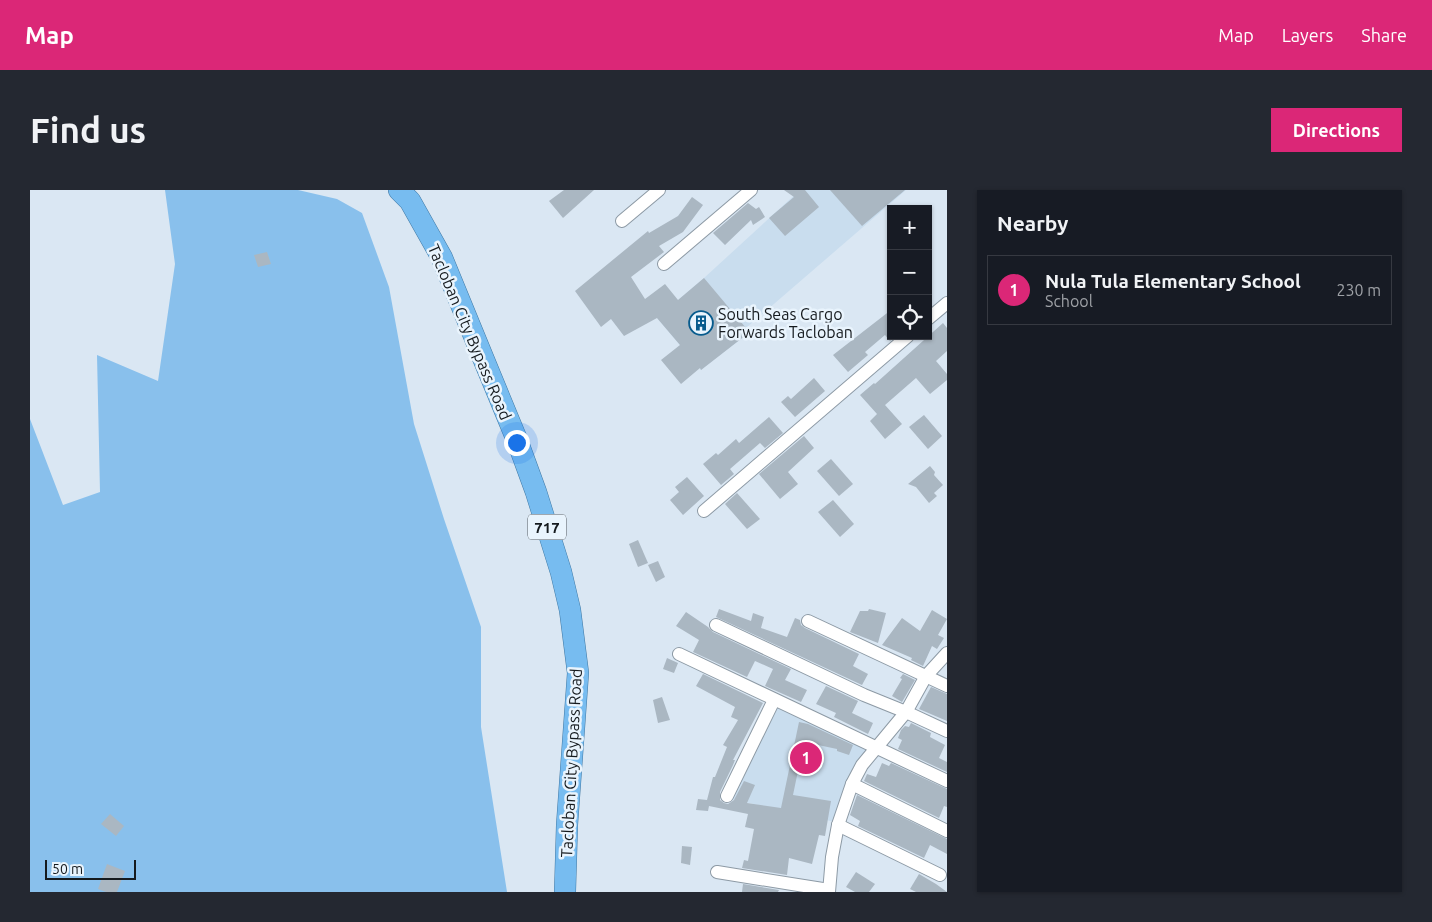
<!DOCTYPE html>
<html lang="en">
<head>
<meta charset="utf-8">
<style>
  :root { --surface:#171b24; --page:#242831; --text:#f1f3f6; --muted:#9ea1a6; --line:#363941; --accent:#db2777 }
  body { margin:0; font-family:Ubuntu,sans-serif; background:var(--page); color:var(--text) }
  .controls { position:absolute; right:15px; top:15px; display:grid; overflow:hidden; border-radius:0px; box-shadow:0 1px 4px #0004 }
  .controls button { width:45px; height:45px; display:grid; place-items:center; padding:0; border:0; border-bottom:1px solid var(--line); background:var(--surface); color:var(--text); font:25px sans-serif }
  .scale { position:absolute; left:15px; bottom:12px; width:91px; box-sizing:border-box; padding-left:5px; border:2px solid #151a1e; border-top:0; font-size:14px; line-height:18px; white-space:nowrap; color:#151a1e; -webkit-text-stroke:4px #e9f4fd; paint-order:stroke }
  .you { position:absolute; left:486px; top:252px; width:18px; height:18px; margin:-12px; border:4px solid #fff; border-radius:50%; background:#1a73e8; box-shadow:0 0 0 8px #1a73e833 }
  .badge { display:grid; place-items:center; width:32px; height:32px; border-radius:50%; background:var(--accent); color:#fff; font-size:16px; font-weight:700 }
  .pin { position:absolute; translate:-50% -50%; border:2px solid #fff; box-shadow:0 1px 5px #0006 }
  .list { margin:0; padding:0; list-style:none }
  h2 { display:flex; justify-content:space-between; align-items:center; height:65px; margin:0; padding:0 20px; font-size:21px }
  h2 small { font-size:16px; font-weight:400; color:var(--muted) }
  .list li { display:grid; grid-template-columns:32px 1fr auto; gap:15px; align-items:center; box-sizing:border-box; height:70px; margin:0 10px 10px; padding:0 10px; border:1px solid var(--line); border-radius:0px }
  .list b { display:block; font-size:19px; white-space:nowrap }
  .list p { margin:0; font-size:16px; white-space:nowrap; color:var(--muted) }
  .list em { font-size:16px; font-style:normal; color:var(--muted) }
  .icon { flex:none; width:28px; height:28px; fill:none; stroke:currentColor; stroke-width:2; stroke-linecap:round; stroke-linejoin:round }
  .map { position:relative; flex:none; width:917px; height:702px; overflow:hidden; border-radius:0px }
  header { display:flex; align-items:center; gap:30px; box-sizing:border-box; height:70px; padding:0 25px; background:var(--accent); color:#fff }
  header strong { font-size:24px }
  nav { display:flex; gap:28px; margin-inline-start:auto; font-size:18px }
  .intro { display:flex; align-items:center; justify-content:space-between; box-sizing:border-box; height:120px; padding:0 30px }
  h1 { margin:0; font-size:35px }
  .button { padding:12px 22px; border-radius:0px; background:var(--accent); color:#fff; font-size:18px; font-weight:700 }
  main { display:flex; gap:30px; padding:0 30px }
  aside { flex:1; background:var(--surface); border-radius:0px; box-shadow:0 1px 4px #0004 }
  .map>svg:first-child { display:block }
  .built { fill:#c9ddee }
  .green { fill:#89c0ec }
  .building { fill:#aab7c2 }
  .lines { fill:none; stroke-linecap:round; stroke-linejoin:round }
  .minor-casing { stroke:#8d9aa5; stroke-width:14 }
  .trunk-casing { stroke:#3f78a4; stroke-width:22 }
  .minor { stroke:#fff; stroke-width:12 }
  .trunk { stroke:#77bcf0; stroke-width:21 }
  .labels { text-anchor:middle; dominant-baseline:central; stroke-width:5; stroke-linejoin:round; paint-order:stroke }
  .shield { fill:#e9f4fd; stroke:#555b61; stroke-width:1 }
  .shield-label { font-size:15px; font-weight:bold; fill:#151a1e }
  .poi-label { font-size:16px; fill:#151a1e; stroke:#e9f4fd; text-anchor:start }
  .street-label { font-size:16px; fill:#151a1e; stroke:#e9f4fd }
</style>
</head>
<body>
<header>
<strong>Map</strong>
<nav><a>Map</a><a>Layers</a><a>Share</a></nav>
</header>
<div class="intro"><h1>Find us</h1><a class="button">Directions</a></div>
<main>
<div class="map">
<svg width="917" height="702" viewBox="0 0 917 702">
  <rect width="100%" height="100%" fill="#dae7f3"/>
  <!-- built -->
  <g class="built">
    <path d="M 770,0 L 876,0 L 716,138 L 714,142 L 716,145 L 671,180 L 627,128 L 674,88 Z"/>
    <path d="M 745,512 L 839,557 L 805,632 L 701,609 Z"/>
  </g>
  <!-- green -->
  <path class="green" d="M 135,0 L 268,0 L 307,9 L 332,23 L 359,97 L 384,234 L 414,329 L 451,437 L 451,537 L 477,702 L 0,702 L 0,229 L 33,315 L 70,302 L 67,165 L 128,191 L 145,74 Z"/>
  <!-- building -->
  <g class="building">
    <path d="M 534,0 L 564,0 L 533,28 L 519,11 Z"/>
    <path d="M 754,0 L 775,0 L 789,17 L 755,46 L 739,28 L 764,7 Z"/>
    <path d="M 800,0 L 875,0 L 832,36 Z"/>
    <path d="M 662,7 L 673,15 L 653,42 L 629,56 L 634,62 L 601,87 L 615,109 L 635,94 L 648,110 L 674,88 L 716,138 L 714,142 L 716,145 L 671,180 L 670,178 L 651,194 L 631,170 L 650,155 L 627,128 L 594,146 L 581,129 L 571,137 L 545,101 L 618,41 L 619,43 L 648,26 Z"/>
    <path d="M 718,13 L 726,19 L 729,17 L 735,27 L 723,35 L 721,30 L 695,55 L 683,43 Z"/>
    <path d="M 237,62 L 241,74 L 228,77 L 224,65 Z"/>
    <path d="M 861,120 L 861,150 L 860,151 L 855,145 L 835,162 L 838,165 L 818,182 L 803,165 Z"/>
    <path d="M 913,133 L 917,138 L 917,161 L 906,171 L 917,184 L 917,190 L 900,204 L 886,188 L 855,215 L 872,234 L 855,249 L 840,231 L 847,224 L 830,205 L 844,193 L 845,194 Z"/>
    <path d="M 784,188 L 795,201 L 765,227 L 751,212 L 758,206 L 761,209 Z"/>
    <path d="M 894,225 L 912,246 L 898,259 L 879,237 Z"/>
    <path d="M 739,227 L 753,243 L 735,258 L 730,253 L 700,279 L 704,284 L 691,295 L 673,274 L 686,263 L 688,265 L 706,249 L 709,253 Z"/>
    <path d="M 774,246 L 784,258 L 758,282 L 768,294 L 750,309 L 729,284 Z"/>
    <path d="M 801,269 L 823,294 L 809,306 L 787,281 Z"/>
    <path d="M 900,276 L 905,282 L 904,285 L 913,295 L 904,303 L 907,306 L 899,313 L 886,297 L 878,294 Z"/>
    <path d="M 657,287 L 674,306 L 653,325 L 640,310 L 649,302 L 645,297 Z"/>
    <path d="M 707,303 L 730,329 L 717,339 L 695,314 Z"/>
    <path d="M 803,310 L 824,334 L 810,347 L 788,322 Z"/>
    <path d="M 608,350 L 618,373 L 608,377 L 599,354 Z"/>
    <path d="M 628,371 L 635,387 L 626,392 L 618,375 Z"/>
    <path d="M 689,419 L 721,431 L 723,423 L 734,427 L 731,438 L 757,447 L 765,428 L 770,430 L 771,435 L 775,438 L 829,464 L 823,476 L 838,484 L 832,495 L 686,427 Z"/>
    <path d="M 839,419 L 856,423 L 848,453 L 820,442 L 830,421 L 838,421 Z"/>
    <path d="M 902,420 L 917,429 L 908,445 L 914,448 L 907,459 L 902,456 L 893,476 L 881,470 L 882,468 L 852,455 L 872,428 L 890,441 Z"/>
    <path d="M 656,422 L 678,437 L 683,442 L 761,479 L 755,490 L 777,500 L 771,512 L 735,496 L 743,479 L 725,471 L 717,487 L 663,462 L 669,450 L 646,436 Z"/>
    <path d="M 637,468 L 648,473 L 644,483 L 633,479 Z"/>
    <path d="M 673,484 L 733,513 L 703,570 L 705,570 L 703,575 L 690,602 L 690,610 L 694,613 L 698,614 L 704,610 L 714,591 L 725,595 L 717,613 L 751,618 L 769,532 L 778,534 L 823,555 L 819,565 L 807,561 L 807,559 L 774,552 L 763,605 L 801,611 L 795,646 L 789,645 L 782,674 L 759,668 L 757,685 L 712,678 L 714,670 L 718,671 L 724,639 L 715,637 L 718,624 L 679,616 L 678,621 L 666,620 L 668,609 L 677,610 L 683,587 L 685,587 L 697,557 L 693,555 L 708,530 L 701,527 L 705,517 L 666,496 Z"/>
    <path d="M 873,484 L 885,490 L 872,512 L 862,506 L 872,489 L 870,488 Z"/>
    <path d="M 796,496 L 828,511 L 822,523 L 843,533 L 838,544 L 804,527 L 806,523 L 786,514 Z"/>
    <path d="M 901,497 L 917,504 L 917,531 L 889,519 Z"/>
    <path d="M 632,507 L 640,530 L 628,533 L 623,510 Z"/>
    <path d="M 881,533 L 901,543 L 900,547 L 915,555 L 909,568 L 917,572 L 917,582 L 868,559 L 872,550 L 868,548 L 871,540 L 875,536 L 879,537 Z"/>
    <path d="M 852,573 L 859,576 L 861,573 L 917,599 L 917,617 L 914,616 L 909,628 L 834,591 L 837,584 L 846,587 Z"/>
    <path d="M 827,605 L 917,649 L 917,664 L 900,655 L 894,668 L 828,636 L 830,631 L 820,625 Z"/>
    <path d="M 80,624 L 94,636 L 86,646 L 71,634 Z"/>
    <path d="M 652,656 L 662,657 L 660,675 L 651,673 Z"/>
    <path d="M 77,674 L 95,681 L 87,702 L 76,702 L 68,699 Z"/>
    <path d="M 826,682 L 845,694 L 839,702 L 825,702 L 816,697 Z"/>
    <path d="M 889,684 L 906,694 L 917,702 L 886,702 L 880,699 Z"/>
    <path d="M 713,694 L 749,700 L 748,702 L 712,702 Z"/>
  </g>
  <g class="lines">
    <!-- minor casing -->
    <g class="minor-casing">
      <g id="minor">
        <path d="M 592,31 L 629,0"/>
        <path d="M 634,74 L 721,0"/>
        <path d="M 898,129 L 917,113"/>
        <path d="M 674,321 L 878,146"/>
        <path d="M 778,431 L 917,496"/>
        <path d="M 686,435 L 834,505 L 876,522 L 917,541"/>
        <path d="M 649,464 L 917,591"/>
        <path d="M 822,594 L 917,641"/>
        <path d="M 697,606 L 744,510"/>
        <path d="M 808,635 L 910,685"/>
        <path d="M 687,682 L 799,700"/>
        <path d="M 799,702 L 802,667 L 808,635 L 822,594 L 832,575 L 876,522 L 896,486 L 917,463"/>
      </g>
    </g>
    <!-- trunk casing -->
    <g class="trunk-casing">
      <path id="trunk" d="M 369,0 L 380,11 L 412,68 L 456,175 L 487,250 L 506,302 L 531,382 L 540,420 L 548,483 L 537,635 L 535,702"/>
    </g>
    <!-- minor -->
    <use href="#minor" class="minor"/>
    <!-- trunk -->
    <use href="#trunk" class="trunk"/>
  </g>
  <!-- icons -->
  <defs>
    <g id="building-ring" transform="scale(1.25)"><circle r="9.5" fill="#e9f4fd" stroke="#075b8d" stroke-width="1.5"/><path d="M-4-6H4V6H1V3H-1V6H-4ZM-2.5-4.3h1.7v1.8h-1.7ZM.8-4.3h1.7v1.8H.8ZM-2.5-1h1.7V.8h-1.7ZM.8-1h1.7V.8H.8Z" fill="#075b8d"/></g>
  </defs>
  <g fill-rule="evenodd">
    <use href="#building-ring" x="671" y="133"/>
  </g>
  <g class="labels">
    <!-- shield labels -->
    <rect class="shield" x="498" y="324.5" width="38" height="25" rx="4"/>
    <g class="shield-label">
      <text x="517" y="337">717</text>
    </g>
    <!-- poi labels -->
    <g class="poi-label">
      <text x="688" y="124">South Seas Cargo<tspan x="688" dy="18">Forwards Tacloban</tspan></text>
    </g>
    <!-- street labels -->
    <g class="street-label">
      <text transform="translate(440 142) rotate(67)">Tacloban City Bypass Road</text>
      <text transform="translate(541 573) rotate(-87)">Tacloban City Bypass Road</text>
    </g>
  </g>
</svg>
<div class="controls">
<button>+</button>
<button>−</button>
<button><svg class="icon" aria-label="locate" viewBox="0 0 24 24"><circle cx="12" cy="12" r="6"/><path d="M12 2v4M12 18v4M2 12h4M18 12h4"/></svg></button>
</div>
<div class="scale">50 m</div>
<div class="you"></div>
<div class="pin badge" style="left:776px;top:568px">1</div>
</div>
<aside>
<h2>Nearby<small></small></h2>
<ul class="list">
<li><span class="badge">1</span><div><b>Nula Tula Elementary School</b><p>School</p></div><em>230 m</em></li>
</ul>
</aside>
</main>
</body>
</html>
